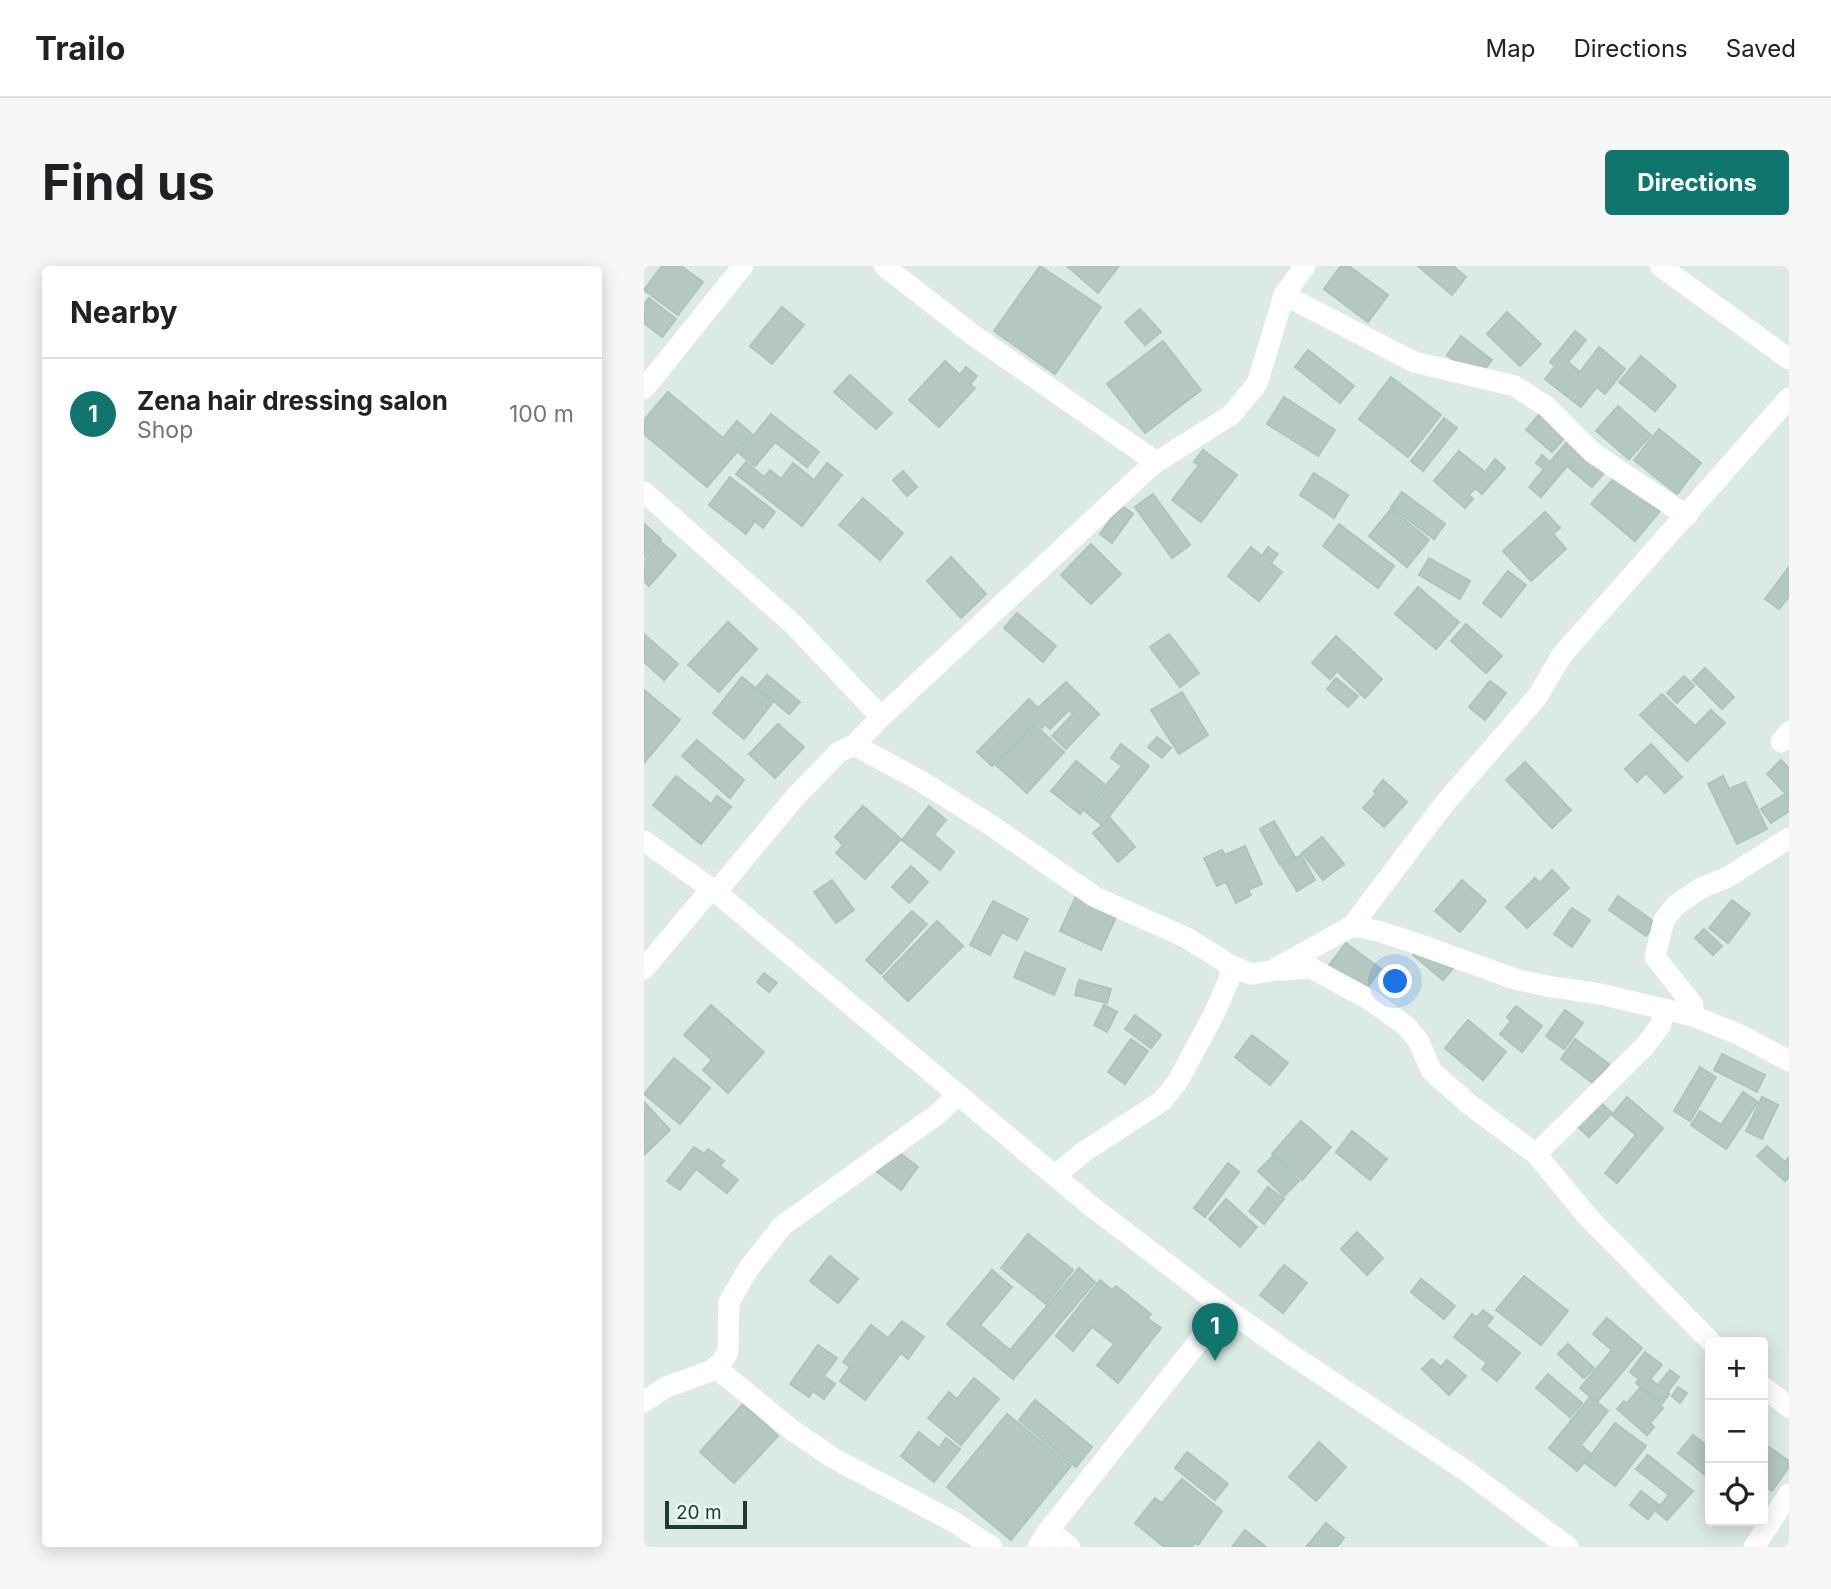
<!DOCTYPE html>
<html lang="en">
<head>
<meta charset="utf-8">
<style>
  :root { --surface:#fff; --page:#f6f6f6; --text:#202124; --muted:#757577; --line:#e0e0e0; --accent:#0f766e }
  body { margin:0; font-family:Inter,sans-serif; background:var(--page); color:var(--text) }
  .controls { position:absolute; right:21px; bottom:21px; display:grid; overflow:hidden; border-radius:7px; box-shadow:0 4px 18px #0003 }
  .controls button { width:63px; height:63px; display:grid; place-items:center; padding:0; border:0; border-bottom:2px solid var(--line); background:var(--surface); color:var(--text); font:35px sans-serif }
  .scale { position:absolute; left:21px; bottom:18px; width:82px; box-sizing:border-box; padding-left:7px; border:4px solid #1d3b32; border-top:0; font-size:19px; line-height:24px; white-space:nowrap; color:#1d3b32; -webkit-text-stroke:5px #edf7f1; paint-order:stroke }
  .you { position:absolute; left:752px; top:716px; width:24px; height:24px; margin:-18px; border:5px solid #fff; border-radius:50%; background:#1a73e8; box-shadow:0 0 0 10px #1a73e833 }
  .badge { display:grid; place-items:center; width:46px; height:46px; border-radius:50%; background:var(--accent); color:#fff; font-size:23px; font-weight:700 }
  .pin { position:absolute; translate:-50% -58px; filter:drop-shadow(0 2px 4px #0008) }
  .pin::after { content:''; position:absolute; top:37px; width:24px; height:21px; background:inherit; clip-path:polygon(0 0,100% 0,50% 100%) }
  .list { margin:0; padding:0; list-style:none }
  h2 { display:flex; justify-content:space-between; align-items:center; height:91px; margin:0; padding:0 28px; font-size:30px }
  h2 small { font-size:23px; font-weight:400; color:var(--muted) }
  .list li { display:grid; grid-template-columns:46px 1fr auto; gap:21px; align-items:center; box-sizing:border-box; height:112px; padding:0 28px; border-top:2px solid var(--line) }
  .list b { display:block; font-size:26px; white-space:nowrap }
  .list p { margin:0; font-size:23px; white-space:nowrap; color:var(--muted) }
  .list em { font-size:23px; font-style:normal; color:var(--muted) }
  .icon { flex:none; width:38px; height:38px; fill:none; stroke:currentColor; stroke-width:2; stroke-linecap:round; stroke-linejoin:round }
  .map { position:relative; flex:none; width:1145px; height:1281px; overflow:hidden; border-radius:7px }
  header { display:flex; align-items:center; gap:42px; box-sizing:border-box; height:98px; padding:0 35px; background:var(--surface); border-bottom:2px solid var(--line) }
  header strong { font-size:33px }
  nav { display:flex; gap:38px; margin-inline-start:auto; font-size:24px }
  .intro { display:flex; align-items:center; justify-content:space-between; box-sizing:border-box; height:168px; padding:0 42px }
  h1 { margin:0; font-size:49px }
  .button { padding:18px 32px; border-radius:7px; background:var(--accent); color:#fff; font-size:24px; font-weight:700 }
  main { display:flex; gap:42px; padding:0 42px }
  aside { flex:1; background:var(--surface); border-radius:7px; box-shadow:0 4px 18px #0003 }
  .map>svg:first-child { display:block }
  .building { fill:#b4c8bf; stroke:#aec4bb; stroke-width:2 }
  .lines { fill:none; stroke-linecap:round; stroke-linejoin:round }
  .street { stroke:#fff; stroke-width:21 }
</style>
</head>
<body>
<header>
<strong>Trailo</strong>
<nav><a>Map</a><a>Directions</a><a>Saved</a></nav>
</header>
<div class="intro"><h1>Find us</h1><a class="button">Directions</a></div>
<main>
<aside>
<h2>Nearby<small></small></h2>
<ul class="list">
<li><span class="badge">1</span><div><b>Zena hair dressing salon</b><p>Shop</p></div><em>100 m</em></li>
</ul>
</aside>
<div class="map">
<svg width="1145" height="1281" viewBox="0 0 1145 1281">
  <rect width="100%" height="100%" fill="#dceae4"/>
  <!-- building -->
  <g class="building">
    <path d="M 18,0 L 37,0 L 59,16 L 34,49 L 0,24 Z"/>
    <path d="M 396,0 L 457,41 L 411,108 L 350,65 Z"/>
    <path d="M 423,0 L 475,0 L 454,27 Z"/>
    <path d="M 697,0 L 705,0 L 744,29 L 724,56 L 680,23 Z"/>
    <path d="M 774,0 L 809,0 L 822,11 L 808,29 Z"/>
    <path d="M 5,32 L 32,53 L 18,71 L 0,57 L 0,39 Z"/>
    <path d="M 138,41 L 160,59 L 128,98 L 106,80 Z"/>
    <path d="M 496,43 L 517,66 L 501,79 L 481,56 Z"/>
    <path d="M 863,46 L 897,78 L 876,100 L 843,68 Z"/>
    <path d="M 931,65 L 942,74 L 924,96 L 936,106 L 955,81 L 981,103 L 961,128 L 953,121 L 937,141 L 901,113 L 911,100 L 906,96 Z"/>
    <path d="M 817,70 L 848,94 L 834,112 L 803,89 Z"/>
    <path d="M 519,75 L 557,124 L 501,167 L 463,118 Z"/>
    <path d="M 664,84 L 710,120 L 696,137 L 651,101 Z"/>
    <path d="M 997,90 L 1032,120 L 1011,145 L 975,116 Z"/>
    <path d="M 301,95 L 316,109 L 322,101 L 333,110 L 326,118 L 331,122 L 295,161 L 265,134 Z"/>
    <path d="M 206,109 L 248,147 L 232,163 L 190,126 Z"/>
    <path d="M 747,111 L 797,149 L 764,191 L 715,153 Z"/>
    <path d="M 24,126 L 79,172 L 93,155 L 108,168 L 63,221 L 0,168 L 0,154 Z"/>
    <path d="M 640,131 L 691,164 L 674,190 L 623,158 Z"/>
    <path d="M 974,140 L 1007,169 L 985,193 L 952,165 Z"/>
    <path d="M 897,146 L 923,169 L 908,186 L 882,164 Z"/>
    <path d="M 127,148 L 175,186 L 163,201 L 131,176 L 111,200 L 95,187 Z"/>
    <path d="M 800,152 L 813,162 L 779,205 L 767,195 Z"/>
    <path d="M 1015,163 L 1057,197 L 1033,228 L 990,194 Z"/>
    <path d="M 927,171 L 964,202 L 948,221 L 923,200 L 897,231 L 885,221 L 900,203 L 892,197 L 898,189 L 906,196 Z"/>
    <path d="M 559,184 L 593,209 L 557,256 L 528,234 L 555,199 L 550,196 Z"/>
    <path d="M 815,185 L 841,206 L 851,193 L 861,202 L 838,228 L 831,222 L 825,229 L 829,233 L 821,242 L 790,215 Z"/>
    <path d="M 102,196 L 120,211 L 126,204 L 137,213 L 149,197 L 170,214 L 183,197 L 198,209 L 158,260 L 92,208 Z"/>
    <path d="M 259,205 L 273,221 L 263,230 L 249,214 Z"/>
    <path d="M 670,207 L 704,229 L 690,252 L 656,229 Z"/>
    <path d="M 973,209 L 1016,245 L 991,275 L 947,238 Z"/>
    <path d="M 86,211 L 131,246 L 119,262 L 111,255 L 102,268 L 65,239 Z"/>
    <path d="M 758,226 L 801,258 L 790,273 L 747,241 Z"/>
    <path d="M 509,228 L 546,279 L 528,292 L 491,241 Z"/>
    <path d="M 219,232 L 259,267 L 236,294 L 195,259 Z"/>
    <path d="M 477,239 L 489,248 L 468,277 L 456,268 Z"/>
    <path d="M 747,243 L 785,274 L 763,301 L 725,270 Z"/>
    <path d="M 901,246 L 916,262 L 909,268 L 922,283 L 887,315 L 859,285 Z"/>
    <path d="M 0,258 L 17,273 L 0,292 Z"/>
    <path d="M 695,258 L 750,300 L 734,322 L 679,280 Z"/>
    <path d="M 17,276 L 32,289 L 5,320 L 0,315 L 0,296 Z"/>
    <path d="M 447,278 L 477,308 L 447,338 L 417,309 Z"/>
    <path d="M 607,281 L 618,290 L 624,281 L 634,288 L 627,297 L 638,306 L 615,335 L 584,310 Z"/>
    <path d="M 307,291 L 342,328 L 317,352 L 283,315 Z"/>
    <path d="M 785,292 L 826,315 L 816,333 L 775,309 Z"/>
    <path d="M 1145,301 L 1145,331 L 1135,343 L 1121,333 Z"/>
    <path d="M 864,305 L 882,319 L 857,351 L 839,337 Z"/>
    <path d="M 774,321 L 815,356 L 792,383 L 751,348 Z"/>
    <path d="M 373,347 L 412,380 L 399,396 L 360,362 Z"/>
    <path d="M 84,356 L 113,383 L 75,426 L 44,399 Z"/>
    <path d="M 822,358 L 858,390 L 842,407 L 807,375 Z"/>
    <path d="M 0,368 L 34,398 L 20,414 L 0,396 Z"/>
    <path d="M 525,368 L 555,407 L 536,421 L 506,381 Z"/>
    <path d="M 692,370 L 738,413 L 721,432 L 693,405 L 686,413 L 668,397 Z"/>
    <path d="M 1061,402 L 1090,431 L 1078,443 L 1049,414 Z"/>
    <path d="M 123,409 L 156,436 L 145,448 L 113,421 Z"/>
    <path d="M 1040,410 L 1050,420 L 1033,437 L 1023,427 Z"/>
    <path d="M 98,411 L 129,436 L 100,473 L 69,447 Z"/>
    <path d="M 692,412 L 714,430 L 704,441 L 683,423 Z"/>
    <path d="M 846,415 L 862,427 L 841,454 L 825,441 Z"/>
    <path d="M 422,416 L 455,448 L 422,483 L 408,470 L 429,448 L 425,444 L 406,463 L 401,458 L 398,462 L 391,456 L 348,500 L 333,486 L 385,433 L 394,442 Z"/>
    <path d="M 0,424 L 36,454 L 0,497 Z"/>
    <path d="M 538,426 L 564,469 L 535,488 L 507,444 Z"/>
    <path d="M 1018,428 L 1051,460 L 1067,444 L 1081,457 L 1043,495 L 996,449 Z"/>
    <path d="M 134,458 L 160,481 L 131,512 L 105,488 Z"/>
    <path d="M 390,458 L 420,486 L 383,527 L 352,499 Z"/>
    <path d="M 513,471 L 527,482 L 518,492 L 504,481 Z"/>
    <path d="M 53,474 L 100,514 L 86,532 L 38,490 Z"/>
    <path d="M 477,478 L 505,500 L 458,559 L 441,545 L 478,500 L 467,492 Z"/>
    <path d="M 1007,478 L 1038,511 L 1021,527 L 1002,507 L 993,516 L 981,503 Z"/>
    <path d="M 1137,494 L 1145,502 L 1145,531 L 1123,508 Z"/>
    <path d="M 432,495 L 460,518 L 436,548 L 407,525 Z"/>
    <path d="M 881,496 L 927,544 L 908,562 L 862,514 Z"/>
    <path d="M 32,510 L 67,538 L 73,530 L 87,541 L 57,578 L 9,539 Z"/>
    <path d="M 1079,510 L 1085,523 L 1101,516 L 1123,563 L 1093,578 L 1064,518 Z"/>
    <path d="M 739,514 L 763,536 L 740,561 L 719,542 L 732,528 L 730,525 Z"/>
    <path d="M 1141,528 L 1145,534 L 1145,545 L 1127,557 L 1117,543 Z"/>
    <path d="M 219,540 L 257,573 L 221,613 L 192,587 L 199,579 L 191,571 Z"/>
    <path d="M 285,540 L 302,554 L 290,569 L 310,586 L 296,604 L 258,574 Z"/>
    <path d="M 466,552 L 491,581 L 474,596 L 449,567 Z"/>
    <path d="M 630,555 L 651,591 L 636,599 L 616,563 Z"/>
    <path d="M 678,571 L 700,598 L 679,614 L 658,587 Z"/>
    <path d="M 601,580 L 618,618 L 604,624 L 607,629 L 592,637 L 582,616 L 573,620 L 560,592 L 578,584 L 581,589 Z"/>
    <path d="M 657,589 L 671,614 L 653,625 L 638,600 Z"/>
    <path d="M 267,600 L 284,616 L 265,637 L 248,621 Z"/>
    <path d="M 908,604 L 925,622 L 883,662 L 862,641 L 891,612 L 896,617 Z"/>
    <path d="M 188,614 L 210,644 L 192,657 L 170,626 Z"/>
    <path d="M 818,614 L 842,635 L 816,666 L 791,645 Z"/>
    <path d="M 432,630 L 473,649 L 457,684 L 416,665 Z"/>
    <path d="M 974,630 L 1012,657 L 1002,670 L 965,644 Z"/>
    <path d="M 1088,634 L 1106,648 L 1084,677 L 1065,662 Z"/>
    <path d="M 349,635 L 384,653 L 373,674 L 358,666 L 346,689 L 326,679 Z"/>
    <path d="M 928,642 L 946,654 L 928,681 L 910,668 Z"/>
    <path d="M 268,645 L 283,658 L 237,708 L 222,694 Z"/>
    <path d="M 293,655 L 319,680 L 264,735 L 239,711 Z"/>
    <path d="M 1060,663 L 1078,680 L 1069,689 L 1051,672 Z"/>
    <path d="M 781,675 L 811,700 L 799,714 L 769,689 Z"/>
    <path d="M 702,677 L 737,703 L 718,728 L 683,702 Z"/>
    <path d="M 381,686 L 421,703 L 410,729 L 370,711 Z"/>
    <path d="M 120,707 L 133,717 L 125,726 L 113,716 Z"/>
    <path d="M 435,714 L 467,723 L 463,737 L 431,729 Z"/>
    <path d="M 67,739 L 120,786 L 84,827 L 59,804 L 68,794 L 40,769 Z"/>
    <path d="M 460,739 L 473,746 L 463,766 L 450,759 Z"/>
    <path d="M 872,740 L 898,760 L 878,786 L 856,768 L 867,755 L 863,751 Z"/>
    <path d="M 921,744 L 939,757 L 920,783 L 902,770 Z"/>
    <path d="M 491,749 L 517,769 L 507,782 L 481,763 Z"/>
    <path d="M 824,754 L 862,786 L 839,814 L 801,782 Z"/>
    <path d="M 608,769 L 644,797 L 626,819 L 591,791 Z"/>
    <path d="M 487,773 L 504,785 L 481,818 L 464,806 Z"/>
    <path d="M 931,773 L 965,798 L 950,818 L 917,793 Z"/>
    <path d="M 1078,788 L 1121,809 L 1113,826 L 1070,804 Z"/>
    <path d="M 30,792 L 66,822 L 36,858 L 0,828 Z"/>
    <path d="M 1056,801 L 1072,811 L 1046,855 L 1030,845 Z"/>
    <path d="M 1099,826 L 1114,836 L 1082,883 L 1047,859 L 1056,845 L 1077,859 Z"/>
    <path d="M 983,831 L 1019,862 L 973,917 L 961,907 L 992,869 L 968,849 Z"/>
    <path d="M 1118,831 L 1134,839 L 1118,873 L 1102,865 Z"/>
    <path d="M 954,834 L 968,847 L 945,871 L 931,858 Z"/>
    <path d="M 0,836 L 26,864 L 0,889 Z"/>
    <path d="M 657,855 L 687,881 L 658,914 L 628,888 Z"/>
    <path d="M 708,865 L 743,893 L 726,914 L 692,886 Z"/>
    <path d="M 240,875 L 274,901 L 257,924 L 223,898 Z"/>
    <path d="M 1123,880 L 1141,896 L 1145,891 L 1145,911 L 1141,915 L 1113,890 Z"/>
    <path d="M 50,881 L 60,888 L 64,883 L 80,895 L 76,900 L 94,914 L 83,927 L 52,903 L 36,924 L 23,915 Z"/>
    <path d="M 629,890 L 655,915 L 640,930 L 614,905 Z"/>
    <path d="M 584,897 L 595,906 L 561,951 L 550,942 Z"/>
    <path d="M 624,921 L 640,933 L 620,958 L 605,945 Z"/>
    <path d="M 582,933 L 613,961 L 596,981 L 565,953 Z"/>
    <path d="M 713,966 L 739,992 L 723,1009 L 697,983 Z"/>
    <path d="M 384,968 L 429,1004 L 402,1038 L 357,1002 Z"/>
    <path d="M 186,990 L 214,1013 L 194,1037 L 166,1015 Z"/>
    <path d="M 640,999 L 663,1017 L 639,1047 L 616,1029 Z"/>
    <path d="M 435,1002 L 451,1016 L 369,1113 L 303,1058 L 348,1004 L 368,1021 L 336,1059 L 366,1084 Z"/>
    <path d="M 880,1010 L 924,1045 L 897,1079 L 852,1044 Z"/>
    <path d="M 777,1013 L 811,1040 L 800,1053 L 767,1026 Z"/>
    <path d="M 456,1014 L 468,1024 L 472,1020 L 507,1048 L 503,1052 L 517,1062 L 474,1117 L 453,1099 L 470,1078 L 448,1061 L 429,1085 L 412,1070 Z"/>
    <path d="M 839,1044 L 849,1052 L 842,1060 L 876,1087 L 853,1115 L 838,1103 L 843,1097 L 810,1071 L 828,1048 L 833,1052 Z"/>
    <path d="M 963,1052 L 998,1082 L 953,1136 L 936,1122 L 968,1084 L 949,1068 Z"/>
    <path d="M 258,1055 L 280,1071 L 264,1093 L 257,1087 L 221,1134 L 196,1115 L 206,1101 L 199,1096 L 227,1059 L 244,1072 Z"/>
    <path d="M 924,1078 L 950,1102 L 940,1112 L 914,1088 Z"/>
    <path d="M 174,1079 L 193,1092 L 180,1110 L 191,1118 L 180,1133 L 169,1125 L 165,1131 L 146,1118 Z"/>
    <path d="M 1001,1086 L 1018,1099 L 1006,1113 L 1014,1119 L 1026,1104 L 1035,1111 L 1023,1127 L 1025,1128 L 1018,1138 L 992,1117 L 995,1113 L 986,1106 Z"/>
    <path d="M 788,1093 L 797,1101 L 803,1094 L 822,1110 L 805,1129 L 778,1103 Z"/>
    <path d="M 904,1108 L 938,1137 L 926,1151 L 892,1122 Z"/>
    <path d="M 330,1112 L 355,1133 L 317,1179 L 284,1152 L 305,1126 L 313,1133 Z"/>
    <path d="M 1034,1121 L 1043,1127 L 1036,1137 L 1028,1130 Z"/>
    <path d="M 996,1122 L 1019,1142 L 1006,1157 L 1010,1161 L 1003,1169 L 973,1143 L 980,1135 L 983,1137 Z"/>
    <path d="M 946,1131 L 964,1145 L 937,1179 L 947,1188 L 933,1205 L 905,1182 Z"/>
    <path d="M 391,1134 L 448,1181 L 432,1201 L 375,1154 Z"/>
    <path d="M 99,1138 L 134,1170 L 90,1217 L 56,1186 Z"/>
    <path d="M 363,1148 L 427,1200 L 367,1274 L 303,1221 Z"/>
    <path d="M 971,1157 L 1002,1180 L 971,1220 L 941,1197 Z"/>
    <path d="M 275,1166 L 295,1182 L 302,1172 L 316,1183 L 290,1216 L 257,1190 Z"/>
    <path d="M 1049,1169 L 1066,1182 L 1066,1213 L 1034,1187 Z"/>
    <path d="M 675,1176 L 702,1201 L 672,1235 L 645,1211 Z"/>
    <path d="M 1119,1177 L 1145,1195 L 1145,1201 L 1128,1225 L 1119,1219 Z"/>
    <path d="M 543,1186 L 584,1218 L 571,1234 L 531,1202 Z"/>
    <path d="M 1004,1189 L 1049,1225 L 1023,1254 L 1012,1245 L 1025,1229 L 992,1203 Z"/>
    <path d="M 538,1213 L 578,1245 L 554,1279 L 551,1277 L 548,1281 L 520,1281 L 491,1257 L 511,1232 L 518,1237 Z"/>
    <path d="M 997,1225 L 1015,1239 L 1004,1253 L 986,1239 Z"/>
    <path d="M 682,1257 L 700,1272 L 693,1281 L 662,1281 Z"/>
    <path d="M 601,1264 L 622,1281 L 588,1281 Z"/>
  </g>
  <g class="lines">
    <!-- street -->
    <g class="street">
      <path d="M 240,0 L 329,69 L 512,196"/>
      <path d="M 1016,0 L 1145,93"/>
      <path d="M 640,29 L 770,96 L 871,120 L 903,141 L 949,187 L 1043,250"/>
      <path d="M 0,123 L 99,0"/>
      <path d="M 0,226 L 150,359 L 237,451"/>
      <path d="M 1137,476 L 1145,466"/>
      <path d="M 210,479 L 275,514 L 345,558 L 451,631 L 543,672 L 586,699 L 607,708 L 627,705 L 708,660 L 734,665 L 768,676 L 871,713 L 903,720 L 956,728 L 1049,750 L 1094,768 L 1145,795"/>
      <path d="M 0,575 L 72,626 L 447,940 L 581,1042 L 642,1085 L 825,1207 L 924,1281"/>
      <path d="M 72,626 L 153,529 L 195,486 L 210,479 L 237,451 L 508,199 L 587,149 L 613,118 L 640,29 L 661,0"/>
      <path d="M 708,660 L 801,537 L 893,431 L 918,389 L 1145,132"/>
      <path d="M 0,703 L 67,623"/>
      <path d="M 636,704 L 667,702 L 726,734 L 762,760 L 774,774 L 787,804 L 794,811 L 825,838 L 892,888 L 944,951 L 1067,1076"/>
      <path d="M 1049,750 L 1049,739 L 1011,691 L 1020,654 L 1032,639 L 1057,622 L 1084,611 L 1145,572"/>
      <path d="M 892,888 L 1000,781 L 1016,760 L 1021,744"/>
      <path d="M 411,910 L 438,887 L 518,835 L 534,815 L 570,748 L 586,711 L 586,699"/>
      <path d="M 72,1102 L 148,1164 L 189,1192 L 310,1256 L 348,1281"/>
      <path d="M 1119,1121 L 1145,1141"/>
      <path d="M 0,1136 L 22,1121 L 67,1105 L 77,1097 L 84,1086 L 85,1036 L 105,1002 L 138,960 L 295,847 L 314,828"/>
      <path d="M 404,1265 L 426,1281"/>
      <path d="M 394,1281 L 404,1265 L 581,1042"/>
      <path d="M 1110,1281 L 1145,1228"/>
    </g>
  </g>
</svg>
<div class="controls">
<button>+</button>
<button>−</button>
<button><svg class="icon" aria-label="locate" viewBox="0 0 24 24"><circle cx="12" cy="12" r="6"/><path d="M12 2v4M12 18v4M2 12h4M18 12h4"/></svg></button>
</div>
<div class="scale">20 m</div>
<div class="you"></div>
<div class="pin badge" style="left:571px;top:1095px">1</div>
</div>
</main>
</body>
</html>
